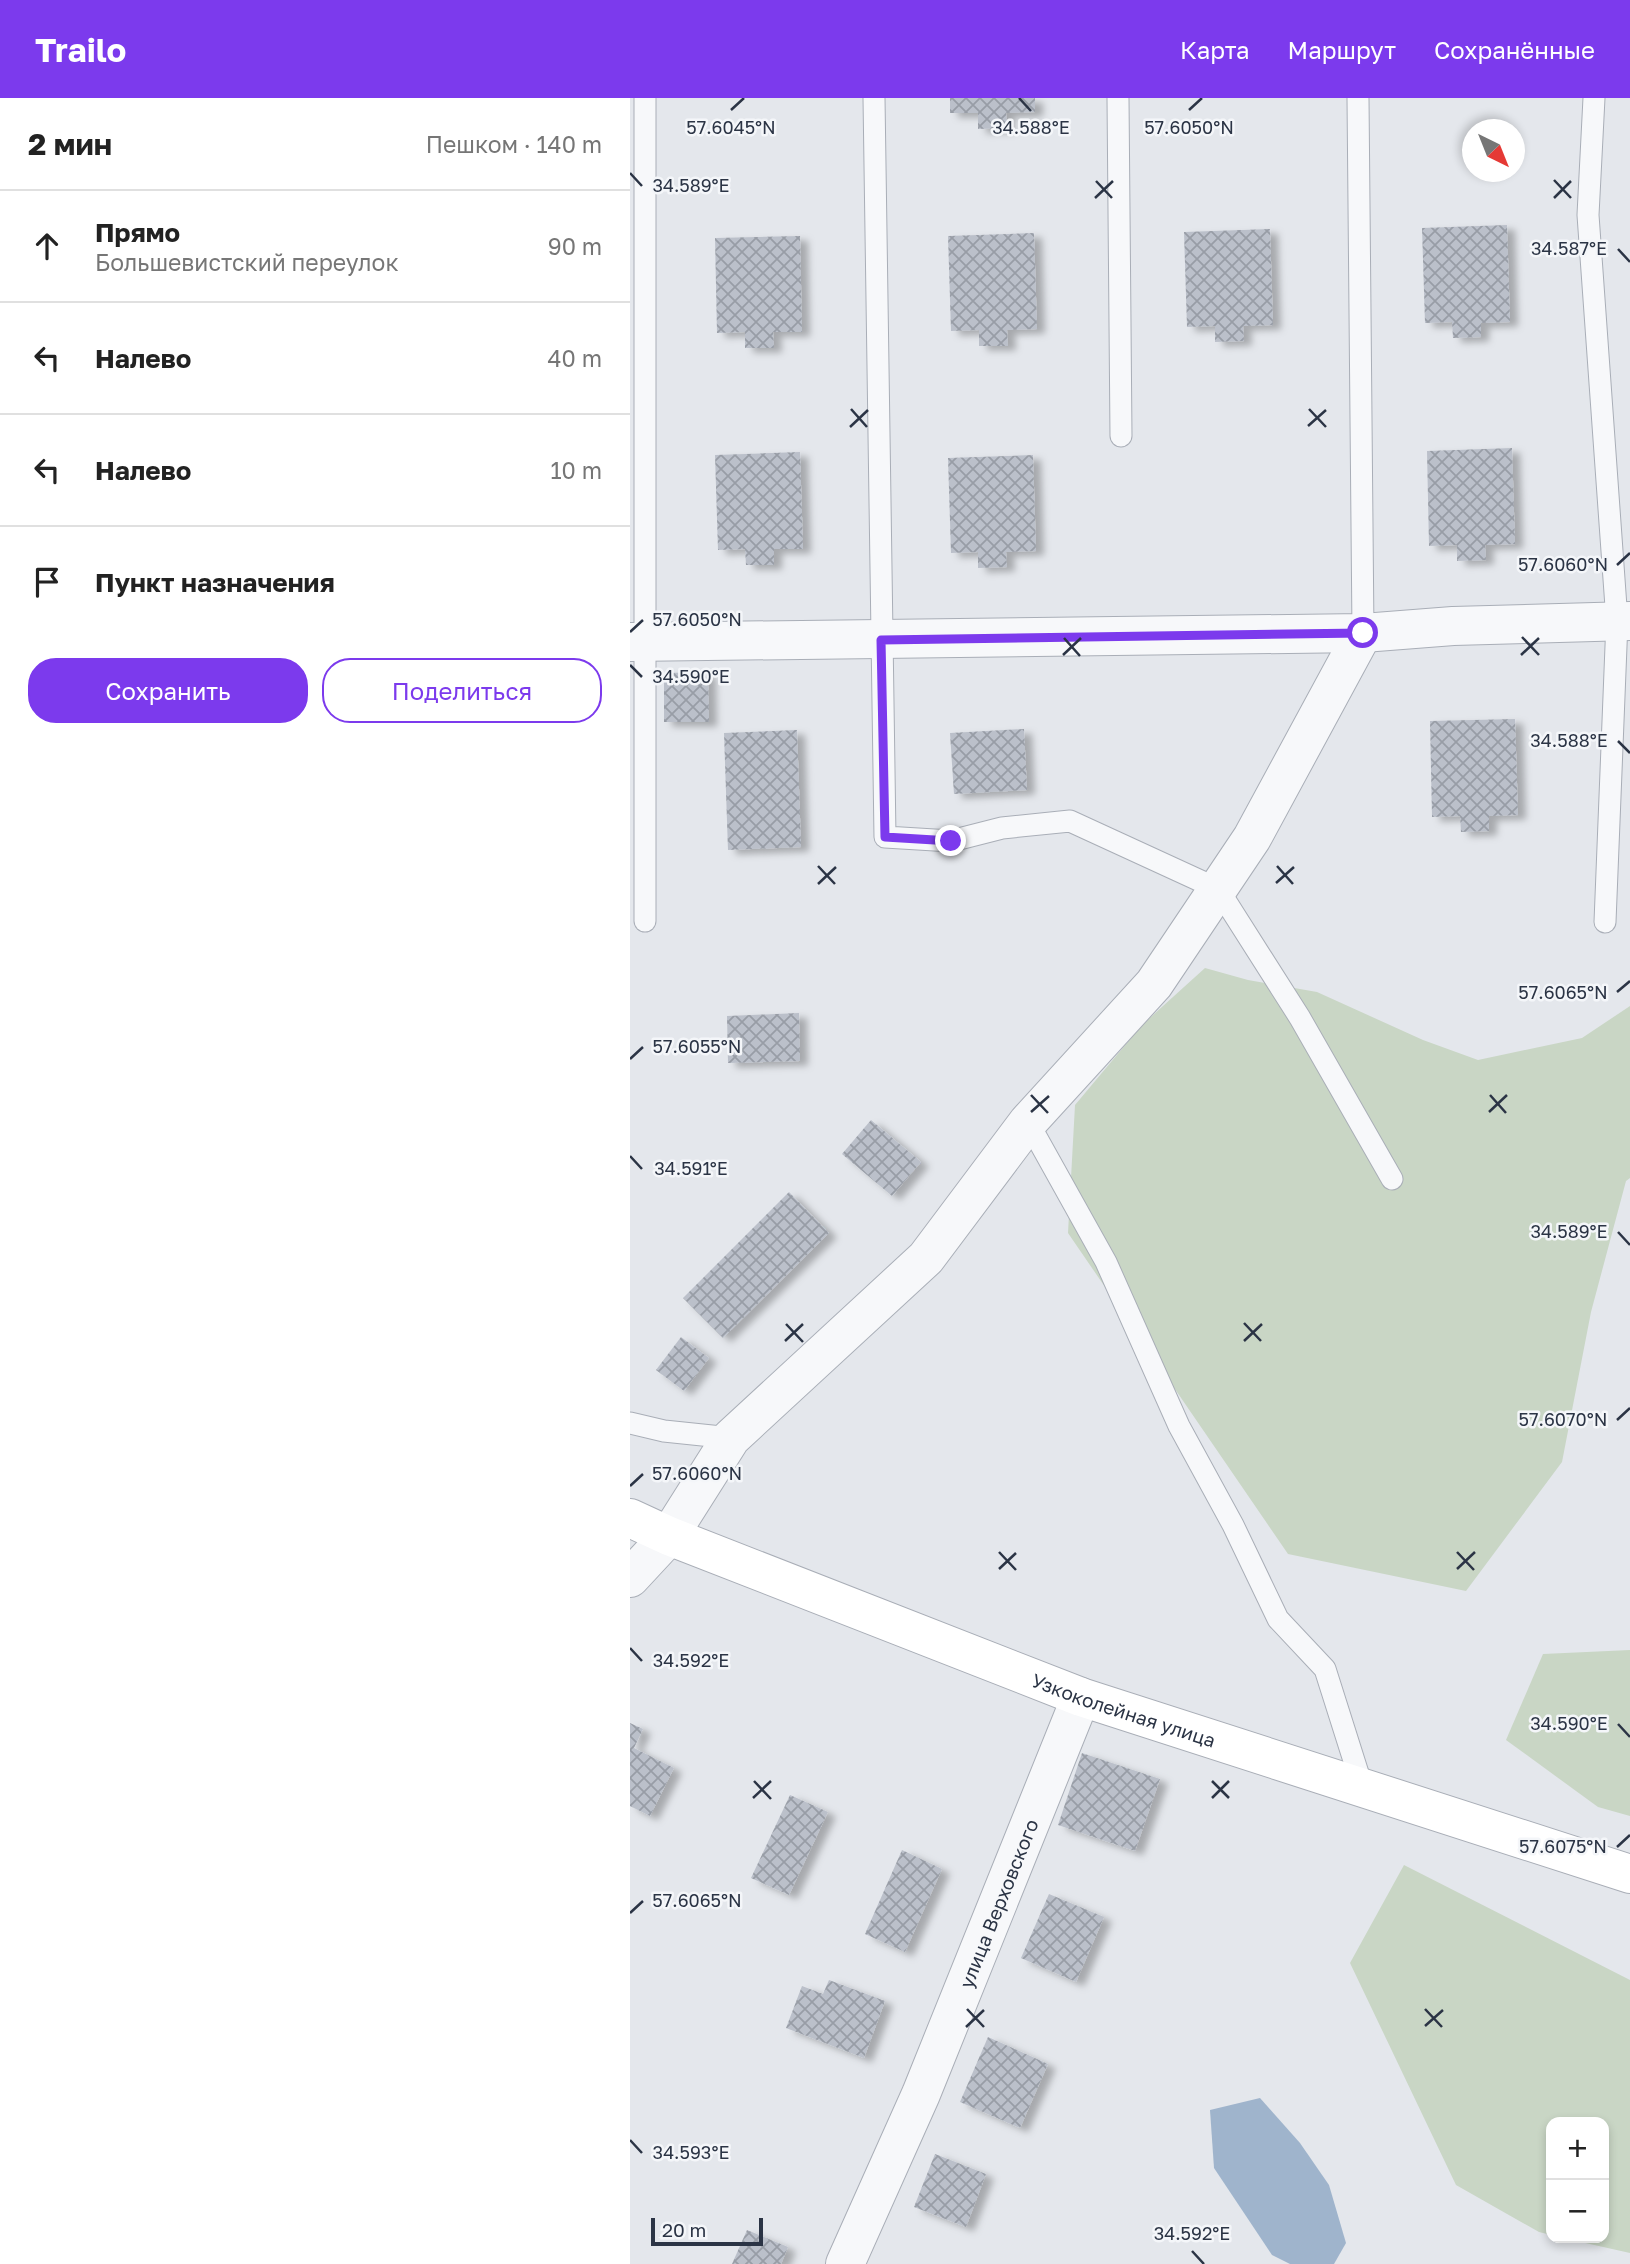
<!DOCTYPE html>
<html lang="ru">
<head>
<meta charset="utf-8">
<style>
  :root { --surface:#fff; --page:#f6f6f6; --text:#222; --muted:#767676; --line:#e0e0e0; --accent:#7c3aed }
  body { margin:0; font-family:"Golos Text",sans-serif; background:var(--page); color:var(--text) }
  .controls { position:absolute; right:21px; bottom:21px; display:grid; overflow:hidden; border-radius:14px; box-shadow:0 4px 10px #0003 }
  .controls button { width:63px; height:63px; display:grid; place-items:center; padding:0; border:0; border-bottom:2px solid var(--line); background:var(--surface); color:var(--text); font:35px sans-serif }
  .compass { position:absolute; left:832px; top:21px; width:63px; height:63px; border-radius:50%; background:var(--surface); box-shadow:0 4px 10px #0003; rotate:137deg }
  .scale { position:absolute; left:21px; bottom:18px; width:112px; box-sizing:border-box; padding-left:7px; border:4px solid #2b3445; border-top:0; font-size:19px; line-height:24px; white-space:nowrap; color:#2b3445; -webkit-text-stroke:5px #f4f6f9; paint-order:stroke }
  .stop { position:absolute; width:21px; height:21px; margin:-16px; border:5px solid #7c3aed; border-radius:50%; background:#fff }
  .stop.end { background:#7c3aed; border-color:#fff; box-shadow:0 2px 7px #0008 }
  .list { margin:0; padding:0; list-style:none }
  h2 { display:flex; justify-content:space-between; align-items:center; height:91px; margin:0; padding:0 28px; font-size:30px }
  h2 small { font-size:23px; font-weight:400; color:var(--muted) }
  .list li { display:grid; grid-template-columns:46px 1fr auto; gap:21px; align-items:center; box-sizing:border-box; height:112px; padding:0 28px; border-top:2px solid var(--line) }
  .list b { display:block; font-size:26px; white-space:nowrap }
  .list p { margin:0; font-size:23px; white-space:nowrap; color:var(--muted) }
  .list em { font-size:23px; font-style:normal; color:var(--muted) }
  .actions { display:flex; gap:14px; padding:21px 28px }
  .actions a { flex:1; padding:16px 0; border:2px solid var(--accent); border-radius:28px; text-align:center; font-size:24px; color:var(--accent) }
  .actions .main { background:var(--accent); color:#fff }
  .icon { flex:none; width:38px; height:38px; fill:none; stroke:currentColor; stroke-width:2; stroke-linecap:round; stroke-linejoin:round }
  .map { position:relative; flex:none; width:1000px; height:2166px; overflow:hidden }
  header { display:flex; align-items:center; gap:42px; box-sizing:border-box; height:98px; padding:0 35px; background:var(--accent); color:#fff }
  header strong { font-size:33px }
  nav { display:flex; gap:38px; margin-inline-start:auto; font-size:24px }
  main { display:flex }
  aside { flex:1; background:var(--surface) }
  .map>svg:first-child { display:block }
  .grass { fill:#c9d6c5 }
  .water { fill:#9fb4cc }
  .building { fill:url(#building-cross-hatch); filter:url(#shadow) }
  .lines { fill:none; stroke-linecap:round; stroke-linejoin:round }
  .lane-casing { stroke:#a9aeb7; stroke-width:23 }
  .street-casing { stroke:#a9aeb7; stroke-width:40 }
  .secondary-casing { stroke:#a9aeb7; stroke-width:40 }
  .lane { stroke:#f7f8fa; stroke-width:21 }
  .street { stroke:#f7f8fa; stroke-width:38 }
  .secondary { stroke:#fff; stroke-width:38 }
  .route { stroke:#7c3aed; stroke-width:9 }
  .ticks { fill:none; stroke:#2b3445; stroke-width:2.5 }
  .labels { text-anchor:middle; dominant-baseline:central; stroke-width:5; stroke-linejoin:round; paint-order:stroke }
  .street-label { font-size:19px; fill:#2b3445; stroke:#f4f6f9 }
  .ticks-label { font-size:18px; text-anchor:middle; fill:#2b3445; stroke:#f4f6f9; stroke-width:5; stroke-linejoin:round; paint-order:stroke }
</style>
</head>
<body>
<header>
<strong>Trailo</strong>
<nav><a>Карта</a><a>Маршрут</a><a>Сохранённые</a></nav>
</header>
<main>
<aside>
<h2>2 мин<small>Пешком · 140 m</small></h2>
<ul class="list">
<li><svg class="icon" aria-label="ahead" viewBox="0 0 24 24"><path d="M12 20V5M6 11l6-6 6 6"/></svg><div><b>Прямо</b><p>Большевистский переулок</p></div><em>90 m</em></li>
<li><svg class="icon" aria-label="left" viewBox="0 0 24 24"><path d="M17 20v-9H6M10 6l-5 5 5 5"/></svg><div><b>Налево</b></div><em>40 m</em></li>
<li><svg class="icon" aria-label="left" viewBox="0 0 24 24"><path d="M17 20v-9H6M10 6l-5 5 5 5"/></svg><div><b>Налево</b></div><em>10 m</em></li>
<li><svg class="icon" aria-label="arrive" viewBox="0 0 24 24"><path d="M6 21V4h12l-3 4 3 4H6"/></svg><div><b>Пункт назначения</b></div></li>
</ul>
<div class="actions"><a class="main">Сохранить</a><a>Поделиться</a></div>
</aside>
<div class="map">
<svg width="1000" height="2166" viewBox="0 0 1000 2166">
  <defs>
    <pattern id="building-cross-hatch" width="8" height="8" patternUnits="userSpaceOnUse" patternTransform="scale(1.75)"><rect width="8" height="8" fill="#bbc0ca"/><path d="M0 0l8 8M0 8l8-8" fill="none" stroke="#989da6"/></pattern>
    <filter id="shadow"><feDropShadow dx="8" dy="4.5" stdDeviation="3.5" flood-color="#0004"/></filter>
  </defs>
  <rect width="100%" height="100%" fill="#e4e7ec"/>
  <!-- grass -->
  <g class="grass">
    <path d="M 575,870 L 618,882 L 687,894 L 793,942 L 848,962 L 952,940 L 1000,908 L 1000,1080 L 996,1083 L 961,1214 L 932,1364 L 836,1493 L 658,1456 L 438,1135 L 445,1007 L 512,927 Z"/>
    <path d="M 1000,1552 L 1000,1718 L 968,1709 L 876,1642 L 913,1556 Z"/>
    <path d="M 774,1767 L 1000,1882 L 1000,2155 L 933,2140 L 974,2140 L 974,2024 L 921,2024 L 921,2137 L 909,2134 L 826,2087 L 720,1865 Z"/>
  </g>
  <!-- water -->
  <path class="water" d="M 630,2000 L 670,2045 L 699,2087 L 716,2145 L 704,2166 L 660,2166 L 642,2157 L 584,2070 L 580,2012 Z"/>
  <!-- building -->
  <g class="building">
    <path d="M 320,0 L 405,0 L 405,14 L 376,15 L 377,30 L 348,31 L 348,15 L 320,15 Z"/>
    <path d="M 877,127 L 880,224 L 851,225 L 851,239 L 823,240 L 822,224 L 795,225 L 792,130 Z"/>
    <path d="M 640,131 L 643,227 L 613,228 L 614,243 L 585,244 L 585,228 L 557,229 L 554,134 Z"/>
    <path d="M 404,135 L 407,231 L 377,232 L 378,248 L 349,248 L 349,232 L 321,233 L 318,138 Z"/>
    <path d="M 170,138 L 172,234 L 143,234 L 144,250 L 115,250 L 115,234 L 87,235 L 85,140 Z"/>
    <path d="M 882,350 L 885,446 L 855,447 L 856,462 L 827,463 L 827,447 L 799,448 L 797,353 Z"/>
    <path d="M 170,354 L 173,451 L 144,451 L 144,467 L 116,467 L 115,451 L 88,452 L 85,357 Z"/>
    <path d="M 403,357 L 406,453 L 376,454 L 377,469 L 348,470 L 348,454 L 321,455 L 318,360 Z"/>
    <path d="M 78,574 L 79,624 L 34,624 L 34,575 Z"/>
    <path d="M 885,621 L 888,717 L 859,718 L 859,733 L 831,734 L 830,718 L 802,719 L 800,623 Z"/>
    <path d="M 394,631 L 397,692 L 324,696 L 320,635 Z"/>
    <path d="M 167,632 L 171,749 L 98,752 L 94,635 Z"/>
    <path d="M 169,915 L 170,963 L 98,965 L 97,918 Z"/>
    <path d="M 241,1022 L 291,1064 L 262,1098 L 212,1056 Z"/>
    <path d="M 159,1094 L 199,1135 L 93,1240 L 53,1200 Z"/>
    <path d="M 51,1239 L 79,1260 L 54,1293 L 26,1272 Z"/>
    <path d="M 0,1625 L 13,1631 L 4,1650 L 44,1670 L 20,1718 L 0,1708 Z"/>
    <path d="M 452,1655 L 530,1681 L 505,1753 L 428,1727 Z"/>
    <path d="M 160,1697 L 198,1714 L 159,1797 L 121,1780 Z"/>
    <path d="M 272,1752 L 312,1771 L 275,1854 L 235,1836 Z"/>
    <path d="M 419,1796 L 474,1819 L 446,1884 L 391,1860 Z"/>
    <path d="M 199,1882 L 255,1903 L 234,1960 L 156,1930 L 172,1888 L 193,1896 Z"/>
    <path d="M 358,1939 L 418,1966 L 390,2030 L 330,2004 Z"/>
    <path d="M 305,2056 L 356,2076 L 336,2129 L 284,2109 Z"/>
    <path d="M 117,2132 L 158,2149 L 151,2166 L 102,2166 Z"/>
  </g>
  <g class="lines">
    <!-- lane casing -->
    <g class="lane-casing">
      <g id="lane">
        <path d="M 15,0 L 15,823"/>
        <path d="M 244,0 L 255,739 L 321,743 L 372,730 L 440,723 L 588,791 L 670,920 L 762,1081"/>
        <path d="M 488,0 L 491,338"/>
        <path d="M 728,0 L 733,535"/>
        <path d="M 964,0 L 958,117 L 987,523 L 975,824"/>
        <path d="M 398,1024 L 476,1164 L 549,1328 L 603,1427 L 648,1521 L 695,1571 L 733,1691"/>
        <path d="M 0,1325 L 34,1333 L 101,1340"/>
      </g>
    </g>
    <!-- street casing -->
    <g class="street-casing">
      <g id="street">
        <path d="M 0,544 L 733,535 L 823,528 L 1000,523"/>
        <path d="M 0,1480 L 39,1438 L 101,1340 L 296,1160 L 398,1024 L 524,886 L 622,740 L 733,535"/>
        <path id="s1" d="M 215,2166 L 291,1996 L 451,1599"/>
      </g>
    </g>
    <!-- secondary casing -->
    <g class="secondary-casing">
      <g id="secondary">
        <path id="s2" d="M 0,1420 L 39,1438 L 451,1599 L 1000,1776"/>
      </g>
    </g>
    <!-- lane -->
    <use href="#lane" class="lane"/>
    <!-- street -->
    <use href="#street" class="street"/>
    <!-- secondary -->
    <use href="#secondary" class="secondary"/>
  </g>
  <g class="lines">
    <!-- route -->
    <path class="route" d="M 321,743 L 255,739 L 251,542 L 733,535"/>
  </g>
  <!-- ticks -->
  <path class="ticks" d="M 389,0 L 401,13M 101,12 L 114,0M 559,12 L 572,0M 0,75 L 12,88M 924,82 L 941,100M 466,83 L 482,100M 465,100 L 483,83M 924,100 L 941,83M 988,151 L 1000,164M 221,311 L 237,329M 679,311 L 696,329M 678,328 L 696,312M 220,329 L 238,312M 987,467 L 1000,455M 0,534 L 13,522M 892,539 L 909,557M 434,540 L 450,558M 433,557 L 451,540M 891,557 L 909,540M 0,567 L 12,579M 988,643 L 1000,655M 188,768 L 205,786M 647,768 L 663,786M 646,785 L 664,769M 188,786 L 206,769M 987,894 L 1000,883M 0,961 L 13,949M 401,997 L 418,1015M 860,997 L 876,1015M 401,1014 L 419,998M 859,1014 L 877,997M 0,1058 L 12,1071M 988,1134 L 1000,1147M 614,1225 L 631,1243M 156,1226 L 173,1244M 155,1243 L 173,1226M 614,1243 L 632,1226M 987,1322 L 1000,1310M 0,1388 L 13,1376M 369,1454 L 386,1472M 827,1454 L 844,1472M 369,1471 L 386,1455M 827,1471 L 845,1454M 0,1550 L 12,1563M 988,1626 L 1000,1639M 124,1683 L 141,1701M 582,1683 L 599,1700M 123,1700 L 141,1683M 582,1700 L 599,1683M 987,1749 L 1000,1737M 0,1815 L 13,1803M 337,1911 L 354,1929M 795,1911 L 812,1929M 795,1928 L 813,1912M 336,1929 L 354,1912M 0,2042 L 12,2055M 562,2153 L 574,2166"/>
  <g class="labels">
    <!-- street labels -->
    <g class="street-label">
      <text stroke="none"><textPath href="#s2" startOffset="530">Узкоколейная улица</textPath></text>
      <text stroke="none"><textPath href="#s1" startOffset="392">улица Верховского</textPath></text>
    </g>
  </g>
  <g class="ticks-label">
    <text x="101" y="36">57.6045°N</text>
    <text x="559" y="36">57.6050°N</text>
    <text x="401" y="36">34.588°E</text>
    <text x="61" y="94">34.589°E</text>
    <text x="939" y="157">34.587°E</text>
    <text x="933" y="473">57.6060°N</text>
    <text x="67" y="528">57.6050°N</text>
    <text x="61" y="585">34.590°E</text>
    <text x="939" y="649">34.588°E</text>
    <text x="933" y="901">57.6065°N</text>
    <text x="67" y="955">57.6055°N</text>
    <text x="61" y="1077">34.591°E</text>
    <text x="939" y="1140">34.589°E</text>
    <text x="933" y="1328">57.6070°N</text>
    <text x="67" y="1382">57.6060°N</text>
    <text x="61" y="1569">34.592°E</text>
    <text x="939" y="1632">34.590°E</text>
    <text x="933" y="1755">57.6075°N</text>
    <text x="67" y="1809">57.6065°N</text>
    <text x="61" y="2061">34.593°E</text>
    <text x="562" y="2142">34.592°E</text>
  </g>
</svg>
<div class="controls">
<button>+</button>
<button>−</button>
</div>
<svg class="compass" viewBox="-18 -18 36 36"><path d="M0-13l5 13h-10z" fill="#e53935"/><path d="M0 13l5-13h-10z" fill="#767676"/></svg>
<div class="scale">20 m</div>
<div class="stop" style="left:733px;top:535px"></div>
<div class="stop end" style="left:321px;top:743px"></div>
</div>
</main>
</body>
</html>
